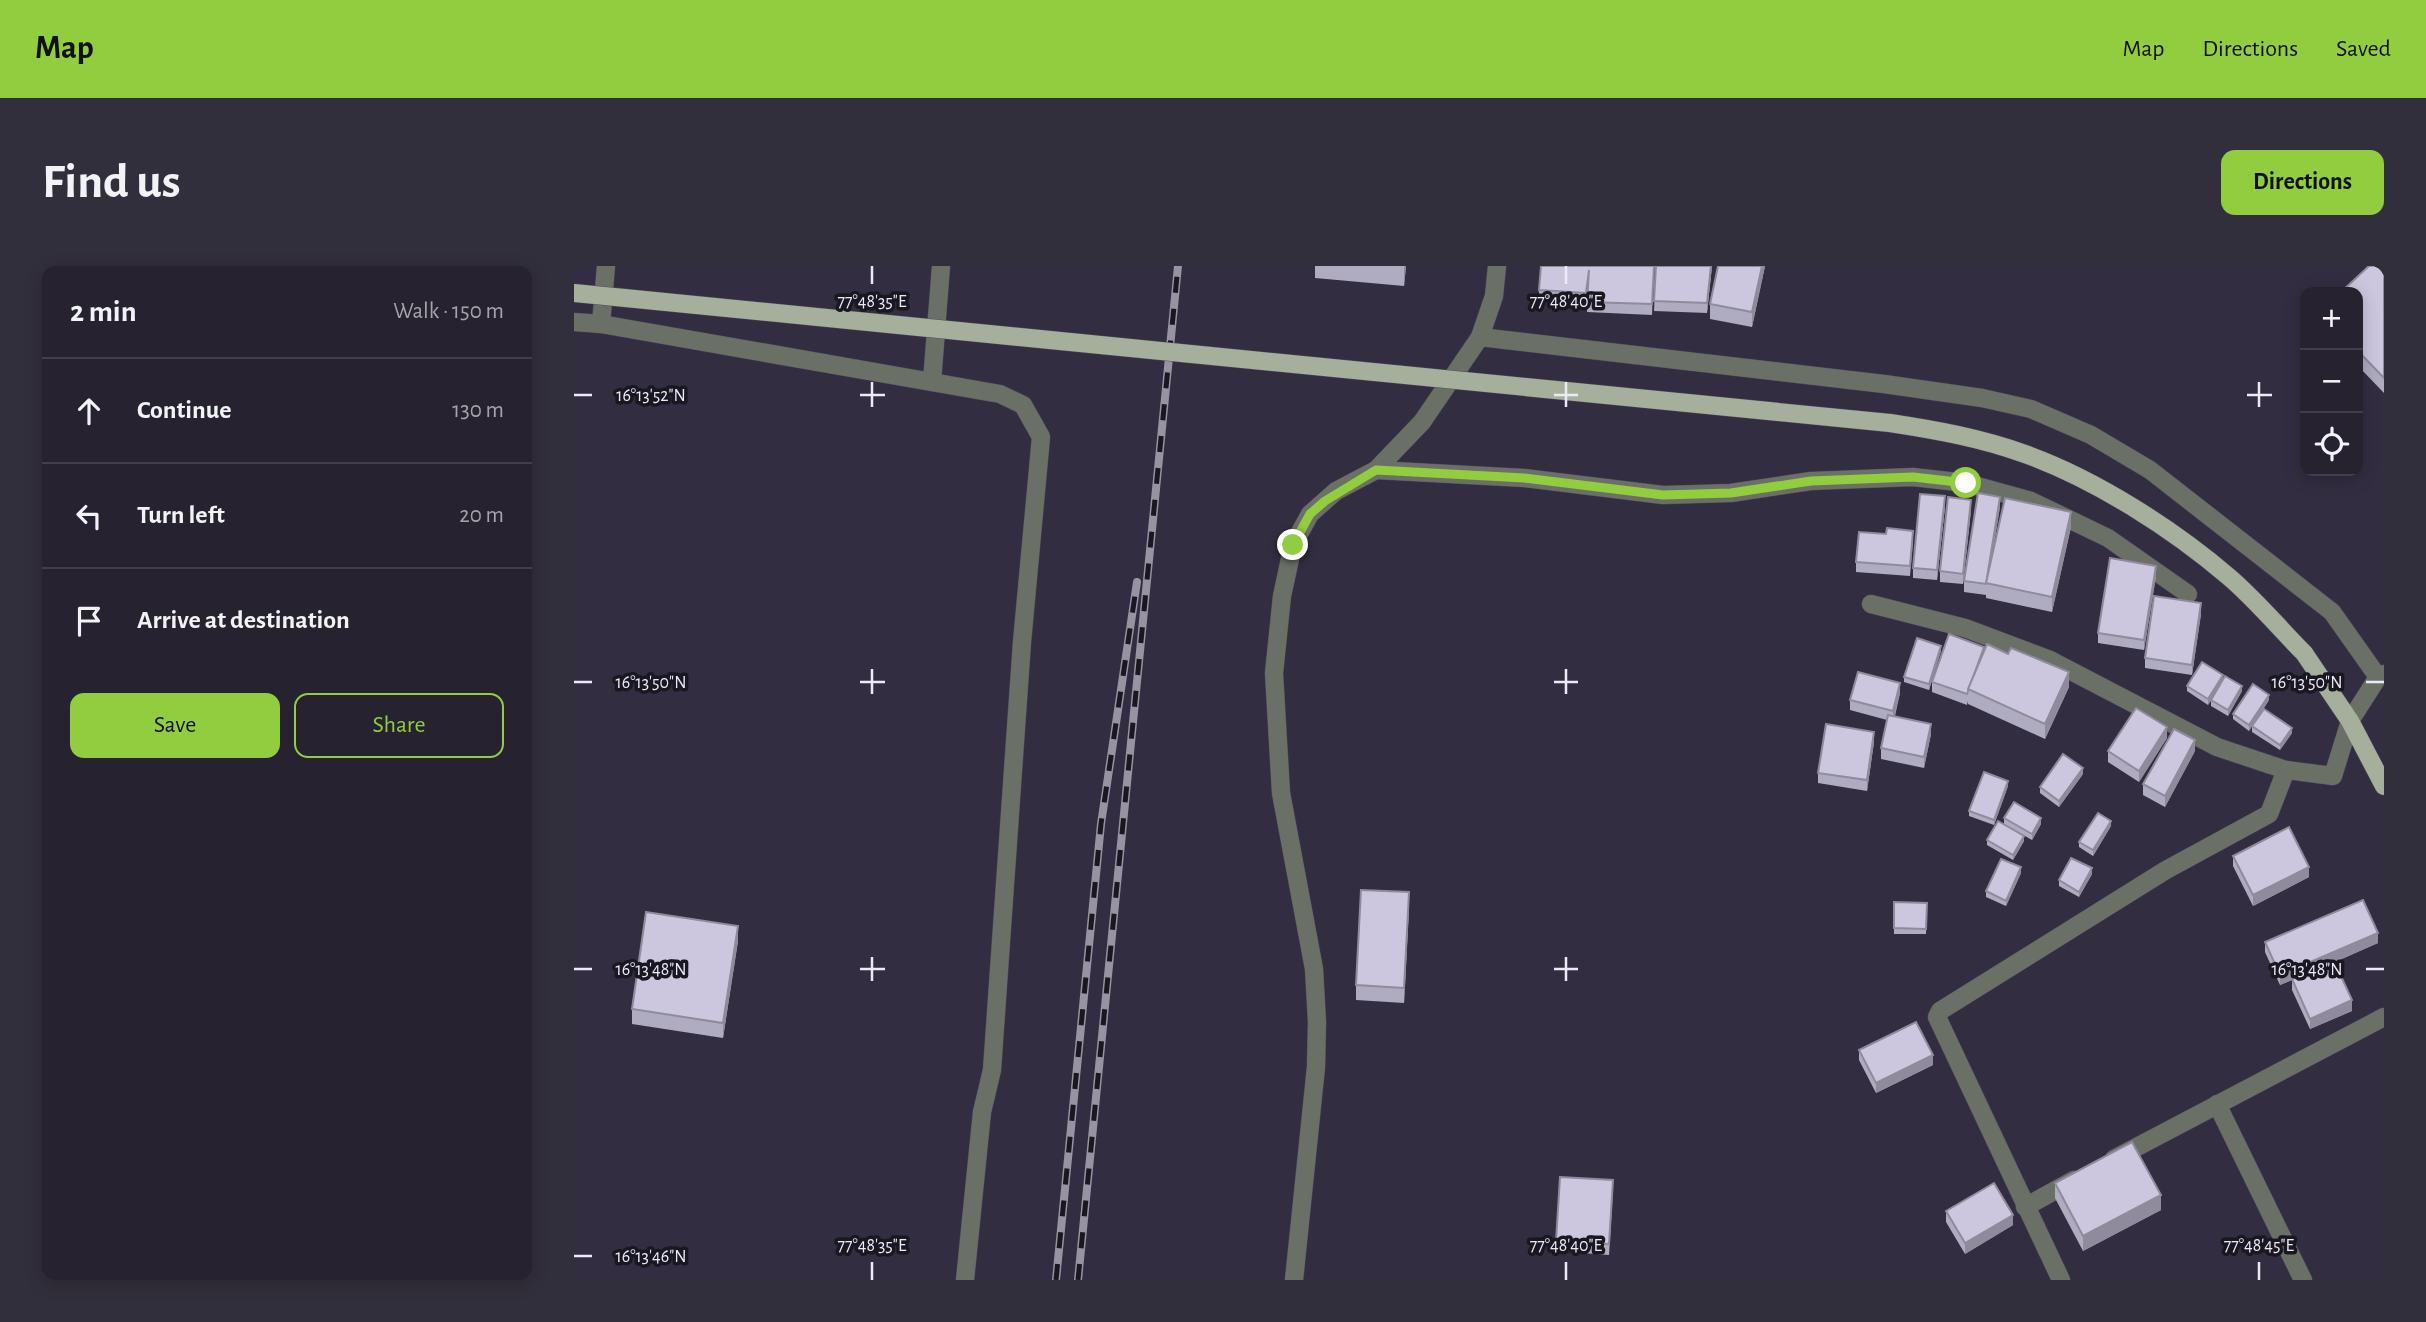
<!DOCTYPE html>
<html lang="en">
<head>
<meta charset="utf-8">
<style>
  :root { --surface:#262230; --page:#322f3c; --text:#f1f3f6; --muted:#a4a4ab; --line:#423f4c; --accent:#91cd3f }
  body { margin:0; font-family:"Alegreya Sans",sans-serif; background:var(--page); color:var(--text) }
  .controls { position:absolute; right:21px; top:21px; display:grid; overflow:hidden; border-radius:14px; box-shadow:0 4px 18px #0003 }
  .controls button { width:63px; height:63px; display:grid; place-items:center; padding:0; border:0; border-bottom:2px solid var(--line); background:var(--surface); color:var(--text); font:35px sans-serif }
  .stop { position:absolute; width:21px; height:21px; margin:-16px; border:5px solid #91cd3f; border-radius:50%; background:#fff }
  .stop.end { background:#91cd3f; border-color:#fff; box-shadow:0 2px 7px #0008 }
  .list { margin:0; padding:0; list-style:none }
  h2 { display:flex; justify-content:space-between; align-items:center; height:91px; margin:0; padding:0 28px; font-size:30px }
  h2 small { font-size:23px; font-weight:400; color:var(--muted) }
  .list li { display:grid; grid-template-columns:46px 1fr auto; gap:21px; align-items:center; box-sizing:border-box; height:105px; padding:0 28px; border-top:2px solid var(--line) }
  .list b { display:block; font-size:26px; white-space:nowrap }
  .list em { font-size:23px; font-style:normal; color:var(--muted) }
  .actions { display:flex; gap:14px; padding:21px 28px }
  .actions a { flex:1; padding:16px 0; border:2px solid var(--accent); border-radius:14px; text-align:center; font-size:24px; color:var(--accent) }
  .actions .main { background:var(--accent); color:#111 }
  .icon { flex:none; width:38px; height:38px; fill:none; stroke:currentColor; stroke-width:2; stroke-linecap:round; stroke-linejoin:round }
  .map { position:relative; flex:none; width:1810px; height:1014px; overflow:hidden; border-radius:14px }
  header { display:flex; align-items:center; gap:42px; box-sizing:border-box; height:98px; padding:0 35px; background:var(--accent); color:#111 }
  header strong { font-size:33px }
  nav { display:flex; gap:38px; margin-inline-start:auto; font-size:24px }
  .intro { display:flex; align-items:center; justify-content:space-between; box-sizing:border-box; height:168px; padding:0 42px }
  h1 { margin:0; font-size:49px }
  .button { padding:18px 32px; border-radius:14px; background:var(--accent); color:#111; font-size:24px; font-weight:700 }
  main { display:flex; gap:42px; padding:0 42px }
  aside { flex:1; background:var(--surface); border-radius:14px; box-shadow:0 4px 18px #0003 }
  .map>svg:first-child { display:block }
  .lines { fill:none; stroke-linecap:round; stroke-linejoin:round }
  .street-casing { stroke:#504b5d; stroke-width:19 }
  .primary-casing { stroke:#504b5d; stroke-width:19 }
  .street { stroke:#6b7067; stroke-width:18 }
  .primary { stroke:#a5af9c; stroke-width:18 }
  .rail-casing { stroke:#9793a3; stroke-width:8 }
  .rail { stroke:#191720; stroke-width:5; stroke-dasharray:16; stroke-linecap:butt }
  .primary-bridge-casing { stroke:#504b5d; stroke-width:19; stroke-linecap:butt }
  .primary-bridge { stroke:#a5af9c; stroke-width:18 }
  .wall { fill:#afabc0 }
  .shaded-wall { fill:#8f8b9c }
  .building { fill:#ccc7df; stroke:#8f8b9c; stroke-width:2 }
  .route { stroke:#91cd3f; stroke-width:9 }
  .ticks { fill:none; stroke:#edeaf7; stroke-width:2.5 }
  .ticks-label { font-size:18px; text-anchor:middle; fill:#edeaf7; stroke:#191720; stroke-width:7; stroke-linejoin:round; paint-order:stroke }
</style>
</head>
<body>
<header>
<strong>Map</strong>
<nav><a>Map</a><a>Directions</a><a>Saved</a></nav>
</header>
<div class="intro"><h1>Find us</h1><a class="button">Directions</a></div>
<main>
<aside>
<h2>2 min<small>Walk · 150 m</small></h2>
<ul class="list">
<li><svg class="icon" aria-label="ahead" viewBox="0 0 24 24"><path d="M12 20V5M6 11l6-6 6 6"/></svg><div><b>Continue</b></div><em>130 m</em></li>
<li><svg class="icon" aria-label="left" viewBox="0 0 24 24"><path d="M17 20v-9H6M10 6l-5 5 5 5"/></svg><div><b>Turn left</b></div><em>20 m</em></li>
<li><svg class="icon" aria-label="arrive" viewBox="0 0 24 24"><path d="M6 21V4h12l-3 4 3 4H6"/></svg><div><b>Arrive at destination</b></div></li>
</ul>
<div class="actions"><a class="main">Save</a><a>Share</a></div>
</aside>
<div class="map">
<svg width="1810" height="1014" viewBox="0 0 1810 1014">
  <rect width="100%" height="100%" fill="#322d40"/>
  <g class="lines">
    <!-- street casing -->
    <g class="street-casing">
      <g id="street">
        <path d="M 0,56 L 27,58 L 426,128 L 449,139 L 467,171 L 448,376 L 418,804 L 408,846 L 391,1014"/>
        <path d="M 27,58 L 32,0"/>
        <path d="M 906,71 L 1310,118 L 1408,132 L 1457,143 L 1517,169 L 1576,204 L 1758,346 L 1804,411"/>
        <path d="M 358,116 L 367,0"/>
        <path d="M 802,204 L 950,212 L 1089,229 L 1157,227 L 1237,215 L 1339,211 L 1392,217 L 1457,235 L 1534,272 L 1614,328"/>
        <path d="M 1297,338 L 1391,362 L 1476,394 L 1643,481 L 1712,504 L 1759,510 L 1776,455 L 1804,411 L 1810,408"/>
        <path d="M 1643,838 L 1729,1014"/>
        <path d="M 1540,893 L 1810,751"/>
        <path d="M 1451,941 L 1500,914"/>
        <path d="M 720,1014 L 742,801 L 743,756 L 740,703 L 707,527 L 700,407 L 708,330 L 719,279 L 736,248 L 762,225 L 802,204 L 848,156 L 906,71 L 920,30 L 923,0"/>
        <path d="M 1487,1014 L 1363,751 L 1366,745 L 1592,604 L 1695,548 L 1712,504"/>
      </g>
    </g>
    <!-- primary casing -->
    <g class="primary-casing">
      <path id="primary" d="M 1730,387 L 1776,455 L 1810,520"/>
    </g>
    <!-- street -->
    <use href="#street" class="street"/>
    <!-- primary -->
    <use href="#primary" class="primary"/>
    <!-- rail casing -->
    <g class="rail-casing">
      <g id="rail">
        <path d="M 482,1014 L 527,558 L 563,316"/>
        <path d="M 504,1014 L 604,0"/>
      </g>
    </g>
    <!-- rail -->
    <use href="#rail" class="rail"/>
    <!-- primary-bridge casing -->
    <g class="primary-bridge-casing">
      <path id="primary-bridge" d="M 0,27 L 1316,157 C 1362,164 1407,172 1451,188 C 1521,213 1599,263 1655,311 C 1682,334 1705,362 1730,387"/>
    </g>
    <!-- primary-bridge -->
    <use href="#primary-bridge" class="primary-bridge"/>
  </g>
  <!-- wall -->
  <g class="wall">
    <path d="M 741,0 L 832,0 L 830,20 L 741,12 Z"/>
    <path d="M 1080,0 L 1078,49 L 1013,46 L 1014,20 L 1012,38 L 965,35 L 965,24 Z"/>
    <path d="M 1082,0 L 1138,0 L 1133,47 L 1080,45 Z"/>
    <path d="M 1144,0 L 1191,0 L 1178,61 L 1136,53 L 1136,38 Z"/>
    <path d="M 1795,0 L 1810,0 L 1810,127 L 1784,100 L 1784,26 Z"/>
    <path d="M 1371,241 L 1363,314 L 1339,312 L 1339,302 Z"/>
    <path d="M 1426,241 L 1417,294 L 1497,261 L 1478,346 L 1412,332 L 1412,326 L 1412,329 L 1390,326 L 1390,315 Z"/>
    <path d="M 1397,244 L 1389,318 L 1366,316 L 1366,305 Z"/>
    <path d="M 1312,268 L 1339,275 L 1336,310 L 1282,306 L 1282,296 Z"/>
    <path d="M 1582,310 L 1570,384 L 1524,377 L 1524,367 Z"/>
    <path d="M 1627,348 L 1618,409 L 1571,402 L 1571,392 Z"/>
    <path d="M 1367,385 L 1355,424 L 1330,416 L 1330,411 Z"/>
    <path d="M 1410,385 L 1495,421 L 1471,473 L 1394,438 L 1394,435 L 1393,439 L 1358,426 L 1358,416 Z"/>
    <path d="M 1649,414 L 1668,425 L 1654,450 L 1637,440 L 1637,434 L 1643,426 L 1634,439 L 1613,425 L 1613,420 Z"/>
    <path d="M 1326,427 L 1321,450 L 1357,468 L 1350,502 L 1307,493 L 1307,482 L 1313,454 L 1276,444 L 1276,434 Z"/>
    <path d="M 1695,434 L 1675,465 L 1659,453 L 1659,448 Z"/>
    <path d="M 1678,460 L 1718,467 L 1706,484 L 1678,466 Z"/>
    <path d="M 1593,472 L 1565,516 L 1534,496 L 1534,485 Z"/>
    <path d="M 1300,476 L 1293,525 L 1244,517 L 1244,507 Z"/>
    <path d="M 1621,485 L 1591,541 L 1569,529 L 1569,518 Z"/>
    <path d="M 1509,508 L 1485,541 L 1466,527 L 1466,521 Z"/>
    <path d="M 1434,520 L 1420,559 L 1395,550 L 1395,545 Z"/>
    <path d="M 1430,552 L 1467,558 L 1458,574 L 1430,558 Z"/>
    <path d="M 1537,560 L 1519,590 L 1505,581 L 1505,576 Z"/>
    <path d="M 1413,574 L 1450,575 L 1439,594 L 1413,579 Z"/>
    <path d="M 1659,590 L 1735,611 L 1679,640 L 1659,600 Z"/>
    <path d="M 1447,607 L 1432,640 L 1412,631 L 1412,625 Z"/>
    <path d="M 1518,608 L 1505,631 L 1485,620 L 1485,614 Z"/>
    <path d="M 1320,636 L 1353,637 L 1352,668 L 1320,668 Z"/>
    <path d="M 835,641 L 830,737 L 782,734 L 782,719 Z"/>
    <path d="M 164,675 L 149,772 L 58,758 L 58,743 Z"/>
    <path d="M 1691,676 L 1804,677 L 1761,696 L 1778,745 L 1736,763 L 1718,724 L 1718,714 L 1706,719 L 1691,686 Z"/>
    <path d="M 1285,784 L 1359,799 L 1302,827 L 1285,794 Z"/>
    <path d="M 1481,917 L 1587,944 L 1509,985 L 1481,932 Z"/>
    <path d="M 1039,925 L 1035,989 L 982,985 L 982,975 Z"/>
    <path d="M 1372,945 L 1439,959 L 1391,988 L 1372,956 Z"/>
  </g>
  <!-- shaded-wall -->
  <g class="shaded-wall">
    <path d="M 831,0 L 832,0 L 830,20 L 830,1 Z"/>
    <path d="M 1137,0 L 1138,0 L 1133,47 L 1133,37 Z"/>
    <path d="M 1188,0 L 1191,0 L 1178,61 L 1178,46 Z"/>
    <path d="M 1371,230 L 1371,241 L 1363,314 L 1363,304 Z"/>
    <path d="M 1426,231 L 1426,241 L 1414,317 L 1412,317 L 1412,329 L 1412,318 Z"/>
    <path d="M 1397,234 L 1397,244 L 1389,318 L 1389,308 Z"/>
    <path d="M 1497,246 L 1497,261 L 1478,346 L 1478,331 Z"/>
    <path d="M 1582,300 L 1582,310 L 1570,384 L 1570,374 Z"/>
    <path d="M 1627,337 L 1627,348 L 1618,409 L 1618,399 Z"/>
    <path d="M 1367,380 L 1367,385 L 1355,424 L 1355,418 Z"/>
    <path d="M 1495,406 L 1495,421 L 1471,473 L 1471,458 Z"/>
    <path d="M 1649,409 L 1649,414 L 1634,439 L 1634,433 Z"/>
    <path d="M 1326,417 L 1326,427 L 1319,455 L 1319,445 Z"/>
    <path d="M 1668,420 L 1668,425 L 1654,450 L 1654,444 Z"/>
    <path d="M 1695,429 L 1695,434 L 1675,465 L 1675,459 Z"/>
    <path d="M 1357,458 L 1357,468 L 1350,502 L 1350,491 Z"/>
    <path d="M 1593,461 L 1593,472 L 1565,516 L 1565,505 Z"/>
    <path d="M 1718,462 L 1718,467 L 1706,484 L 1706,479 Z"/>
    <path d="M 1300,466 L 1300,476 L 1293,525 L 1293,514 Z"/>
    <path d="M 1621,474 L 1621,485 L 1591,541 L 1591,530 Z"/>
    <path d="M 1509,502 L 1509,508 L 1485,541 L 1485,535 Z"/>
    <path d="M 1434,515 L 1434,520 L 1420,559 L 1420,554 Z"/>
    <path d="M 1467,552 L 1467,558 L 1458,574 L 1458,568 Z"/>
    <path d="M 1537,555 L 1537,560 L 1519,590 L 1519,584 Z"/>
    <path d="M 1450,570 L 1450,575 L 1439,594 L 1439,589 Z"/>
    <path d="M 1447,601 L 1447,607 L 1432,640 L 1432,635 Z"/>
    <path d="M 1735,601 L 1735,611 L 1679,640 L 1679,629 Z"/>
    <path d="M 1518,602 L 1518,608 L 1505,631 L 1505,626 Z"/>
    <path d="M 835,626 L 835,641 L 830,737 L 830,722 Z"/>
    <path d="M 164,660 L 164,675 L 149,772 L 149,757 Z"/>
    <path d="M 1804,667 L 1804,677 L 1706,719 L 1706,709 Z"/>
    <path d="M 1778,734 L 1778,745 L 1736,763 L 1736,753 Z"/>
    <path d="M 1359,789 L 1359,799 L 1302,827 L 1302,817 Z"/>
    <path d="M 1587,929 L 1587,944 L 1509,985 L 1509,970 Z"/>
    <path d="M 1439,949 L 1439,959 L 1391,988 L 1391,977 Z"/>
  </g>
  <!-- building -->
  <g class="building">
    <path d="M 967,0 L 1080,0 L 1078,38 L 1013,36 L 1015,4 L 1012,27 L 965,24 Z"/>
    <path d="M 1082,0 L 1137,0 L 1133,37 L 1080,35 Z"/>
    <path d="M 1144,0 L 1188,0 L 1178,46 L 1136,38 Z"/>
    <path d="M 1795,0 L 1804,0 L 1810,6 L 1810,112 L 1784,85 L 1784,26 L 1767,26 Z"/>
    <path d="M 1404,227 L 1426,231 L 1412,318 L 1390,315 Z"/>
    <path d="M 1346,228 L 1371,230 L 1363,304 L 1339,302 Z"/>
    <path d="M 1374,231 L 1397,234 L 1389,308 L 1366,305 Z"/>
    <path d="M 1431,232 L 1497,246 L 1478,331 L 1412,317 Z"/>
    <path d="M 1313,262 L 1339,265 L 1336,300 L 1282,296 L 1285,266 L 1312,268 Z"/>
    <path d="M 1536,292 L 1582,300 L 1570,374 L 1524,367 Z"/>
    <path d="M 1580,330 L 1627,337 L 1618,399 L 1571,392 Z"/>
    <path d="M 1375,368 L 1410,381 L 1393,428 L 1358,416 Z"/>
    <path d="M 1343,372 L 1367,380 L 1355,418 L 1330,411 Z"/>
    <path d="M 1413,378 L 1434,388 L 1437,382 L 1495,406 L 1471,458 L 1394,423 Z"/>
    <path d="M 1628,396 L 1649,409 L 1634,433 L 1613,420 Z"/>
    <path d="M 1284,406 L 1326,417 L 1319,445 L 1276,434 Z"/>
    <path d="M 1651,410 L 1668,420 L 1654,444 L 1637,434 Z"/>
    <path d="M 1679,418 L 1695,429 L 1675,459 L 1659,448 Z"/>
    <path d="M 1562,442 L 1593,461 L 1565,505 L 1534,485 Z"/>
    <path d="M 1690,443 L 1718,462 L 1706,479 L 1678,460 Z"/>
    <path d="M 1314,449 L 1357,458 L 1350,491 L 1307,482 Z"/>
    <path d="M 1252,458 L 1300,466 L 1293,514 L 1244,507 Z"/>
    <path d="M 1600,463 L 1621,474 L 1591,530 L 1569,518 Z"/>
    <path d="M 1489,488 L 1509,502 L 1485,535 L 1466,521 Z"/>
    <path d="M 1410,506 L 1434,515 L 1420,554 L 1395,545 Z"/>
    <path d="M 1440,536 L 1467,552 L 1458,568 L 1430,552 Z"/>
    <path d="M 1524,547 L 1537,555 L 1519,584 L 1505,576 Z"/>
    <path d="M 1424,555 L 1450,570 L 1439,589 L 1413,574 Z"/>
    <path d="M 1715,561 L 1735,601 L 1679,629 L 1659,590 Z"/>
    <path d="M 1497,592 L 1518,602 L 1505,626 L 1485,614 Z"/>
    <path d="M 1427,593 L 1447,601 L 1432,635 L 1412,625 Z"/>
    <path d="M 787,624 L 835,626 L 830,722 L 782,719 Z"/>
    <path d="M 1789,634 L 1804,667 L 1706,709 L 1691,676 Z"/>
    <path d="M 1320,636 L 1353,637 L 1352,663 L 1320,662 Z"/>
    <path d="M 72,646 L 164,660 L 149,757 L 58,743 Z"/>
    <path d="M 1760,695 L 1778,734 L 1736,753 L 1718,713 Z"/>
    <path d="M 1342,756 L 1359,789 L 1302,817 L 1285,784 Z"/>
    <path d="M 1558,876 L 1587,929 L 1509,970 L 1481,917 Z"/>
    <path d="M 986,911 L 1039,914 L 1035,978 L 982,975 Z"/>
    <path d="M 1420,917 L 1439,949 L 1391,977 L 1372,945 Z"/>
  </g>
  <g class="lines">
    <!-- route -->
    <path class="route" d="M 719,279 L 736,248 L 751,235 L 802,204 L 950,212 L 1089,229 L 1157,227 L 1237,215 L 1339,211 L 1392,217"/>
  </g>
  <!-- ticks -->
  <path class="ticks" d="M 298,0 L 298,18M 992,0 L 992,18M 298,116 L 298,141M 992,116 L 992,141M 1685,116 L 1685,141M 0,129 L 18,129M 286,129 L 311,129M 980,129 L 1004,129M 1673,129 L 1698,129M 298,403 L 298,428M 992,403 L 992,428M 0,416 L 18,416M 286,416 L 311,416M 980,416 L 1004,416M 1792,416 L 1810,416M 298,691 L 298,715M 992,691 L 992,715M 0,703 L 18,703M 286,703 L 311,703M 980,703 L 1004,703M 1792,703 L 1810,703M 0,990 L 18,990M 298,996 L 298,1014M 992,996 L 992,1014M 1685,996 L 1685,1014"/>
  <g class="ticks-label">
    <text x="298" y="41">77°48'35"E</text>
    <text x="992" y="41">77°48'40"E</text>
    <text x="77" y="135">16°13'52"N</text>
    <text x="77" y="422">16°13'50"N</text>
    <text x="1733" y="422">16°13'50"N</text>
    <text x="77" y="709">16°13'48"N</text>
    <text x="1733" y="709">16°13'48"N</text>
    <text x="298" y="985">77°48'35"E</text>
    <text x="992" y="985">77°48'40"E</text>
    <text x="1685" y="985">77°48'45"E</text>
    <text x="77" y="996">16°13'46"N</text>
  </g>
</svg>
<div class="controls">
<button>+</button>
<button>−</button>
<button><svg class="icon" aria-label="locate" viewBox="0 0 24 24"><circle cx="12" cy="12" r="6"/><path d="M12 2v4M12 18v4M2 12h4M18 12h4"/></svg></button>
</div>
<div class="stop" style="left:1392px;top:217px"></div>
<div class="stop end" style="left:719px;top:279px"></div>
</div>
</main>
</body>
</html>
